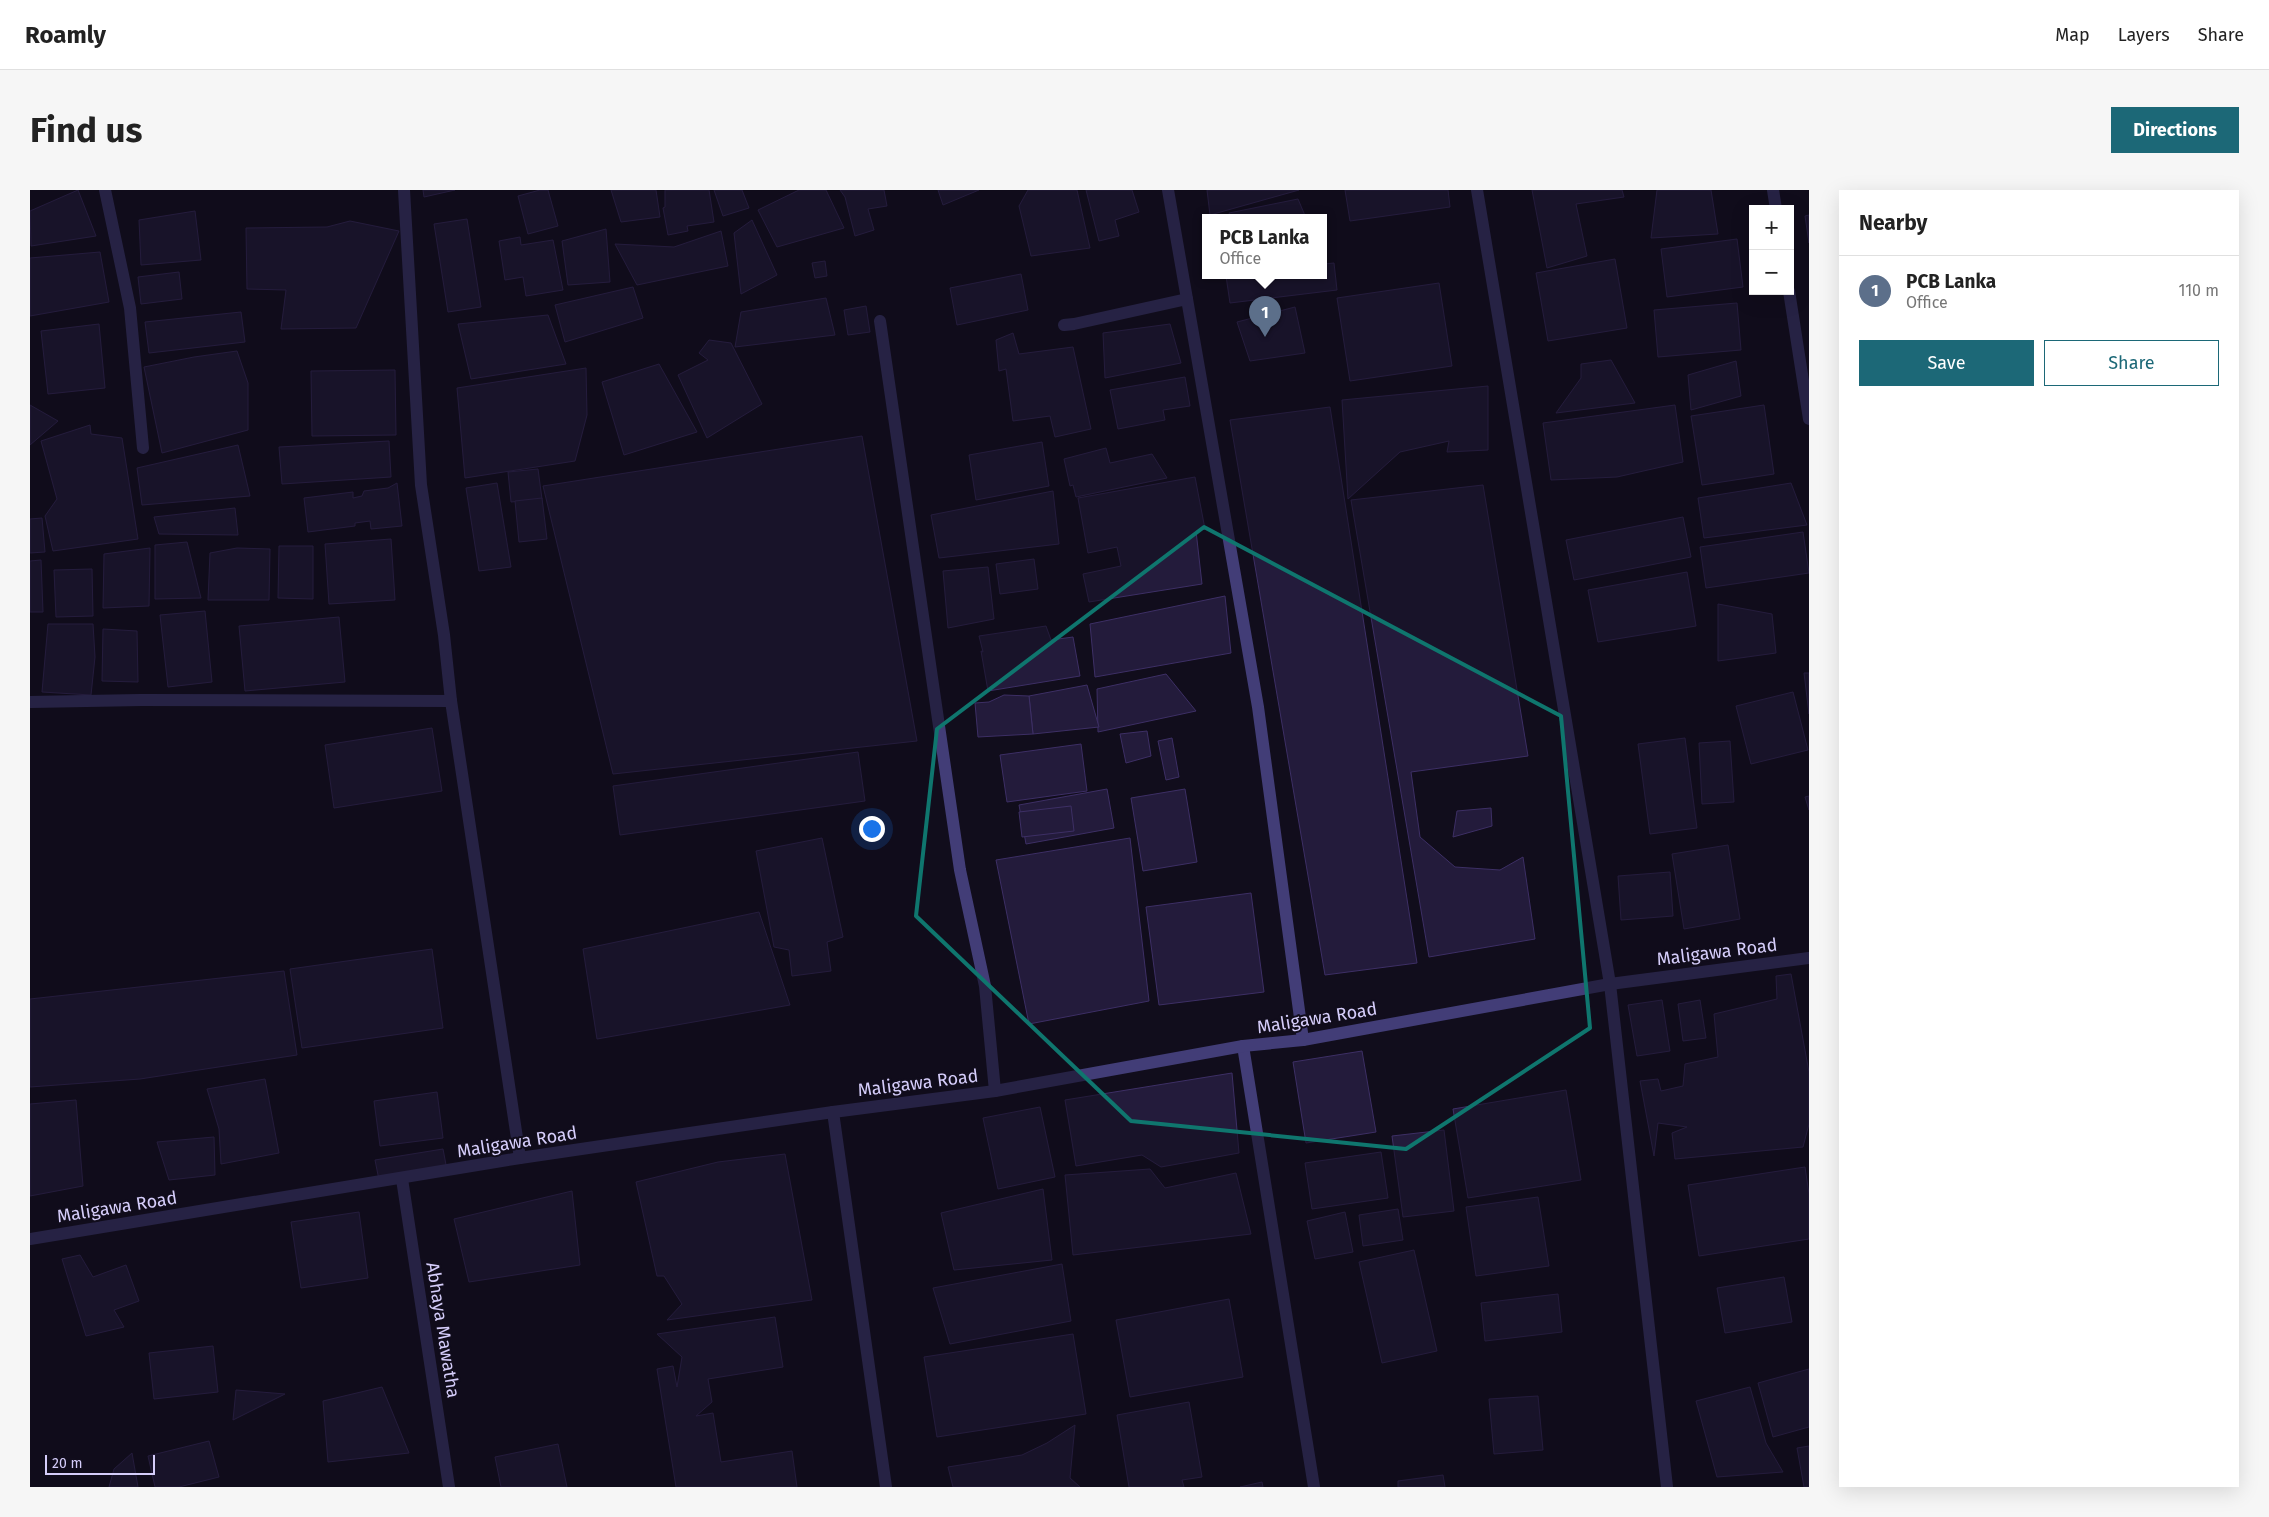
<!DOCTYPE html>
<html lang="en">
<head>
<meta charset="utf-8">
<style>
  :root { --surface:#fff; --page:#f6f6f6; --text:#222; --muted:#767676; --line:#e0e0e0; --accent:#1c6877 }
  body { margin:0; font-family:"Fira Sans",sans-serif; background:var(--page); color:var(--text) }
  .controls { position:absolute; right:15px; top:15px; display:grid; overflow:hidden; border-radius:0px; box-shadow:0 5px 20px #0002 }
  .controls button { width:45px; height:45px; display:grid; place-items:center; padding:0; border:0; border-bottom:1px solid var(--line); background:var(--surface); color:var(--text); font:25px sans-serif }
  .scale { position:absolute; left:15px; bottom:12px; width:110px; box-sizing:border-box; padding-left:5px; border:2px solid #d5cdfa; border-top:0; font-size:14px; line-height:18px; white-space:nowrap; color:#d5cdfa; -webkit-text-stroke:4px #110d1c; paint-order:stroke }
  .you { position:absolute; left:841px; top:638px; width:18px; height:18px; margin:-12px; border:4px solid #fff; border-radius:50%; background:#1a73e8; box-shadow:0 0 0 8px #1a73e833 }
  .badge { display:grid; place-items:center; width:32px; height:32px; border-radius:50%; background:var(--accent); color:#fff; font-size:16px; font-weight:700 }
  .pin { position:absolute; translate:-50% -41px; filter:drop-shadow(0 1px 2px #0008) }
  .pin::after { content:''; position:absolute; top:26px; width:18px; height:15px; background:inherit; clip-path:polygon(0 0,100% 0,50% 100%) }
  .popup { position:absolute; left:1172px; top:24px; width:125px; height:65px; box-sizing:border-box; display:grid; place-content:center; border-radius:0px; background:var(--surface); filter:drop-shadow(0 1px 4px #0005); font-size:16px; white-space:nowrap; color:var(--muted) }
  .popup b { font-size:19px; color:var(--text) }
  .popup::after { content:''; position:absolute; left:50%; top:100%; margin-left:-10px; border:10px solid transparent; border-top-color:var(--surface) }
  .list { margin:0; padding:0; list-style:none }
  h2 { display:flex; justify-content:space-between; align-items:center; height:65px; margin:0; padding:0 20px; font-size:21px }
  h2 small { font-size:16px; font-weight:400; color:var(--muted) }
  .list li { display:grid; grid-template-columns:32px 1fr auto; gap:15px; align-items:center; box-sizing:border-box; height:70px; padding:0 20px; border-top:1px solid var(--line) }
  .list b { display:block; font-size:19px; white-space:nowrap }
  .list p { margin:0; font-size:16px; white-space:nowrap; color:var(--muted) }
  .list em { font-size:16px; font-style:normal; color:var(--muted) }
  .actions { display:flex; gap:10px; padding:15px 20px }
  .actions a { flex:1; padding:11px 0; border:1px solid var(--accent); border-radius:0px; text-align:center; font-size:18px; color:var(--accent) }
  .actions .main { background:var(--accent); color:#fff }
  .map { position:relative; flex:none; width:1779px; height:1297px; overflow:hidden; border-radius:0px }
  header { display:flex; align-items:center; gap:30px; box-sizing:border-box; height:70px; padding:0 25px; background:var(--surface); border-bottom:1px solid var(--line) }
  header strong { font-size:24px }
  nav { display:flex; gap:28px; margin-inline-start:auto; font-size:18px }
  .intro { display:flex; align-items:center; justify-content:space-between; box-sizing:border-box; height:120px; padding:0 30px }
  h1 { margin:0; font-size:35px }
  .button { padding:12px 22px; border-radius:0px; background:var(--accent); color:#fff; font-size:18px; font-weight:700 }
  main { display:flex; gap:30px; padding:0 30px }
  aside { flex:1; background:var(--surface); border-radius:0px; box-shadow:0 5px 20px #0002 }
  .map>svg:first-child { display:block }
  .building { fill:#231b3b; stroke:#3d2f65 }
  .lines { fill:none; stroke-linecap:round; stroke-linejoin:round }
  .minor { stroke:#423d77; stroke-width:12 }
  .marked { fill:none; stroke:#0f766e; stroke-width:4; stroke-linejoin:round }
  .labels { text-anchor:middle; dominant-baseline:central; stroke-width:4; stroke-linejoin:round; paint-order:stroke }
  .street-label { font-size:18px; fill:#d5cdfa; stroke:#110d1c }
</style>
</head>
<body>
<header>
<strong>Roamly</strong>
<nav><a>Map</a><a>Layers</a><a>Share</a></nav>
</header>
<div class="intro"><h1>Find us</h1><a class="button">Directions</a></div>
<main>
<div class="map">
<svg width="1779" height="1297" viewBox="0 0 1779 1297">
  <rect width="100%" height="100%" fill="#110d1c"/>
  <!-- building -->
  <g class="building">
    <path d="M 48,0 L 66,46 L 1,56 L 0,21 Z"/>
    <path d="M 393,0 L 425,0 L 394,7 Z"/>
    <path d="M 510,0 L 518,0 L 528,36 L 498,44 L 488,6 Z"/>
    <path d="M 581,0 L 626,0 L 630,27 L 591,32 Z"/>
    <path d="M 635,0 L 679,0 L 684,32 L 657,36 L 658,41 L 638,45 L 633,18 L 635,17 Z"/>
    <path d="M 684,0 L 712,0 L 719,18 L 693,26 Z"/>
    <path d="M 769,0 L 796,0 L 814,38 L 747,57 L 728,20 Z"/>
    <path d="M 810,0 L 854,0 L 857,16 L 838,19 L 844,40 L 825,46 L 815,7 Z"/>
    <path d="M 908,0 L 949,0 L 913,15 Z"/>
    <path d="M 998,0 L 1047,0 L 1060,58 L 1001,66 L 989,16 Z"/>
    <path d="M 1056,0 L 1102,0 L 1109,22 L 1085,30 L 1089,46 L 1069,51 Z"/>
    <path d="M 1177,0 L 1269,0 L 1180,25 Z"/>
    <path d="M 1315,0 L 1418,0 L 1420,17 L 1320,31 Z"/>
    <path d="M 1502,0 L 1592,0 L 1594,7 L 1546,14 L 1557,66 L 1517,78 Z"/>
    <path d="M 1627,0 L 1681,0 L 1688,44 L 1621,48 Z"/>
    <path d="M 1268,9 L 1276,28 L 1201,28 L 1199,23 Z"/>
    <path d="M 165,21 L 171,70 L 111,75 L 109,30 Z"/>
    <path d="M 1779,25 L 1779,53 L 1775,26 Z"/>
    <path d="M 437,29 L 451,117 L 418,122 L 404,34 Z"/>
    <path d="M 722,30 L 747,85 L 711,104 L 704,43 Z"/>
    <path d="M 320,31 L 369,41 L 326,138 L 251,139 L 256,100 L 217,99 L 216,38 L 297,37 Z"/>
    <path d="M 576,39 L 580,92 L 538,95 L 532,51 Z"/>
    <path d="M 691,41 L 698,76 L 607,95 L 585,54 L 644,57 Z"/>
    <path d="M 490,47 L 491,55 L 523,50 L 533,100 L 496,106 L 493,87 L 475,90 L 469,51 Z"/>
    <path d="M 1707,49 L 1713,97 L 1637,107 L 1631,59 Z"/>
    <path d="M 70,62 L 79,112 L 0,126 L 0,68 Z"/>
    <path d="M 1585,69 L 1597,138 L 1518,151 L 1506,83 Z"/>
    <path d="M 795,71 L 797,86 L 785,88 L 782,73 Z"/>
    <path d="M 1304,73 L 1307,100 L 1200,113 L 1196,86 L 1294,86 L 1294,74 Z"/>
    <path d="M 149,82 L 152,109 L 111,114 L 108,87 Z"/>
    <path d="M 991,84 L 998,120 L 927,135 L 920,98 Z"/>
    <path d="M 1409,93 L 1422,176 L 1320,191 L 1307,108 Z"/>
    <path d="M 603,97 L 613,128 L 535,152 L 525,115 Z"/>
    <path d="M 796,108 L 805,145 L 705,157 L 711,122 Z"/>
    <path d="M 1707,113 L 1711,160 L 1628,167 L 1624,120 Z"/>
    <path d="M 836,116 L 840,142 L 818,145 L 814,120 Z"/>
    <path d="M 1265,117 L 1275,163 L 1220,171 L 1207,132 Z"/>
    <path d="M 211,122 L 215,152 L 119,163 L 115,132 Z"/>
    <path d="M 518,125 L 536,174 L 441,189 L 428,134 Z"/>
    <path d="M 69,134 L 75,198 L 18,204 L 11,141 Z"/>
    <path d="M 1140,134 L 1151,173 L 1075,188 L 1073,143 Z"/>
    <path d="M 983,143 L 989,164 L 1043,157 L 1061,239 L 1025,247 L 1020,226 L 983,231 L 976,179 L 969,181 L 966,150 Z"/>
    <path d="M 679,150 L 701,153 L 732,214 L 677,248 L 648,185 L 678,170 L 669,163 Z"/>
    <path d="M 207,161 L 218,193 L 218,240 L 132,263 L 114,177 L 164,167 Z"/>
    <path d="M 1581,170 L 1605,213 L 1526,223 L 1551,188 L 1551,174 Z"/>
    <path d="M 1706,171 L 1711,206 L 1661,220 L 1658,185 Z"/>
    <path d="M 629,174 L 667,242 L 594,265 L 572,192 Z"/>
    <path d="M 556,178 L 557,225 L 545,271 L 435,288 L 427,198 Z"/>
    <path d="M 365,180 L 366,245 L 282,246 L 281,181 Z"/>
    <path d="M 1155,187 L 1160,216 L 1133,220 L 1135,230 L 1088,239 L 1080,200 Z"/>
    <path d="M 1458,196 L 1458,260 L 1417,262 L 1419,251 L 1370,262 L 1318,309 L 1312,210 Z"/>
    <path d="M 0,215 L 28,231 L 0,255 Z"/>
    <path d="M 1645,215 L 1653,272 L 1587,287 L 1521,290 L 1513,233 Z"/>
    <path d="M 1734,215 L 1744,284 L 1672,295 L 1661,226 Z"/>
    <path d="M 1300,217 L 1387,773 L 1295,785 L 1200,230 Z"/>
    <path d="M 60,235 L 61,244 L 92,248 L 108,349 L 23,361 L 15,326 L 27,309 L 11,251 Z"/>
    <path d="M 832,246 L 887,551 L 583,584 L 513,296 Z"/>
    <path d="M 359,251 L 361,287 L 252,294 L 249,257 Z"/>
    <path d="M 1012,252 L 1019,296 L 946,310 L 939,265 Z"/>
    <path d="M 208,255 L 220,306 L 112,315 L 107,278 Z"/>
    <path d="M 1076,258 L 1080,273 L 1122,264 L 1137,288 L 1046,307 L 1043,295 L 1040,296 L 1034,269 Z"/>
    <path d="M 508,279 L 512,309 L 481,312 L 478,282 Z"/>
    <path d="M 1165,287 L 1175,339 L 1166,341 L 1172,394 L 1059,412 L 1053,384 L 1091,376 L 1087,357 L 1058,363 L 1048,308 Z"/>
    <path d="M 367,293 L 372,336 L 341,339 L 340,331 L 325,333 L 325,336 L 278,342 L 274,308 L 323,302 L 323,308 L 332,306 L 334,301 L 358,298 Z"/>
    <path d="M 467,293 L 481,377 L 449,381 L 436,298 Z"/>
    <path d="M 1761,293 L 1777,335 L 1674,348 L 1668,308 Z"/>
    <path d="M 1453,295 L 1498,566 L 1381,582 L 1390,647 L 1425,677 L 1470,680 L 1493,667 L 1505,749 L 1399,767 L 1321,310 Z"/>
    <path d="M 1023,301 L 1029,354 L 909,368 L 901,325 Z"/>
    <path d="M 512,308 L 517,349 L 489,352 L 485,311 Z"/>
    <path d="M 205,318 L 208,345 L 129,344 L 124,327 Z"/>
    <path d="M 1653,327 L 1661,367 L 1544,390 L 1536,350 Z"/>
    <path d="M 12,328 L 15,362 L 0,363 L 0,329 Z"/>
    <path d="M 1773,342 L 1779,383 L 1676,398 L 1670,357 Z"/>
    <path d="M 361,349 L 365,410 L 299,414 L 295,354 Z"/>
    <path d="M 157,352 L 171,408 L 125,409 L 125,355 Z"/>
    <path d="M 249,356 L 283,356 L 283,409 L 248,408 Z"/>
    <path d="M 120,358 L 119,416 L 73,418 L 74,364 Z"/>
    <path d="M 207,358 L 240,359 L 239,410 L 178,410 L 180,363 Z"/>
    <path d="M 1004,369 L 1008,399 L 970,404 L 966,374 Z"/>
    <path d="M 11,370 L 13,422 L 0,422 L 0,371 Z"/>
    <path d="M 958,377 L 964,429 L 918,438 L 913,381 Z"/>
    <path d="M 62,379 L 63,426 L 26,427 L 24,380 Z"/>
    <path d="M 1657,382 L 1666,436 L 1568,452 L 1558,400 Z"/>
    <path d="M 1195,406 L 1201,463 L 1065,487 L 1060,434 Z"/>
    <path d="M 1688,414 L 1742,424 L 1746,463 L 1688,471 Z"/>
    <path d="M 175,421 L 182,492 L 138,497 L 130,425 Z"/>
    <path d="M 309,427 L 315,492 L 215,501 L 209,436 Z"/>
    <path d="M 18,434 L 63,434 L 65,467 L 61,505 L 12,502 Z"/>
    <path d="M 1016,436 L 1021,450 L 1043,447 L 1050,486 L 958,501 L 951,461 L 953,462 L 949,446 Z"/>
    <path d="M 73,439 L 107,441 L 108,492 L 72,491 Z"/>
    <path d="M 1774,483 L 1779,483 L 1779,524 Z"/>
    <path d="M 1136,484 L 1166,521 L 1068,542 L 1067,499 Z"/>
    <path d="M 1057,495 L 1069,537 L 1003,544 L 999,506 Z"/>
    <path d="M 1763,502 L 1778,560 L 1721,574 L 1706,516 Z"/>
    <path d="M 974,505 L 999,506 L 1003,544 L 948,547 L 945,513 L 959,512 Z"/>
    <path d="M 402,538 L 412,601 L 304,618 L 295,555 Z"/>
    <path d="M 1117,541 L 1121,566 L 1096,573 L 1090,544 Z"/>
    <path d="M 1142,548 L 1149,587 L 1136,590 L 1128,551 Z"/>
    <path d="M 1655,548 L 1667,638 L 1620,644 L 1608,554 Z"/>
    <path d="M 1700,551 L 1704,612 L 1672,614 L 1669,553 Z"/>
    <path d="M 1051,554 L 1057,601 L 977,612 L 970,565 Z"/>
    <path d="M 828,562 L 835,611 L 590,645 L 583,596 Z"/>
    <path d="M 1077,599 L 1084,638 L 996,654 L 989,615 Z"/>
    <path d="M 1155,599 L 1167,672 L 1113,681 L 1101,608 Z"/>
    <path d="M 1779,606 L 1779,620 L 1775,607 Z"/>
    <path d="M 1041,616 L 1044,641 L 992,647 L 989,622 Z"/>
    <path d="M 1461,618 L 1462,636 L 1423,647 L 1427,621 Z"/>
    <path d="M 792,648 L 813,747 L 797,752 L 801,781 L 762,786 L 759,760 L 744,757 L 726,661 Z"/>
    <path d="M 1100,648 L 1119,811 L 999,834 L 966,670 Z"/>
    <path d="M 1698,655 L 1710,729 L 1654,739 L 1642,664 Z"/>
    <path d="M 1640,682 L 1643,726 L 1591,730 L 1588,686 Z"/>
    <path d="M 1221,703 L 1234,802 L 1129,815 L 1116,717 Z"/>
    <path d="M 729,722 L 760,815 L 567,849 L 553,759 Z"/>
    <path d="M 402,759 L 413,838 L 272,858 L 260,779 Z"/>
    <path d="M 254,781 L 267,865 L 110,889 L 0,897 L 0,809 Z"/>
    <path d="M 1761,784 L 1779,882 L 1779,934 L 1773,957 L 1645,969 L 1642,943 L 1657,937 L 1628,933 L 1624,966 L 1610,891 L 1628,889 L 1631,901 L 1653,896 L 1655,874 L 1688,867 L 1684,824 L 1747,809 L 1746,786 Z"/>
    <path d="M 1632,810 L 1640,861 L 1607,866 L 1598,815 Z"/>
    <path d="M 1670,810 L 1676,848 L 1653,851 L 1648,814 Z"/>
    <path d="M 1332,861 L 1346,942 L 1276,953 L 1263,872 Z"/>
    <path d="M 1202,883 L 1209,963 L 1131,977 L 1112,965 L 1046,976 L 1035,910 Z"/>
    <path d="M 235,889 L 249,963 L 191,974 L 189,939 L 177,899 Z"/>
    <path d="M 1536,900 L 1551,990 L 1438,1008 L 1423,919 Z"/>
    <path d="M 407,902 L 413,948 L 350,956 L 344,911 Z"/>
    <path d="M 46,910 L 53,996 L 0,1006 L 0,914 Z"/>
    <path d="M 1010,917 L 1025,987 L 968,999 L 953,928 Z"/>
    <path d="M 1414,940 L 1424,1021 L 1373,1027 L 1362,946 Z"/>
    <path d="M 184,947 L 185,985 L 139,990 L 127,952 Z"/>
    <path d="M 413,959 L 417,980 L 349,990 L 345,970 Z"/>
    <path d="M 1351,962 L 1358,1008 L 1282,1019 L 1275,973 Z"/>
    <path d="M 755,964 L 782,1110 L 637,1130 L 652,1114 L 634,1086 L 627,1086 L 606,992 L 688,972 Z"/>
    <path d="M 1775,977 L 1779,1004 L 1779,1049 L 1669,1066 L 1658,995 Z"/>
    <path d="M 1120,979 L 1135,998 L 1206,983 L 1221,1044 L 1043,1065 L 1035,985 Z"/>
    <path d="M 1013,999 L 1022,1070 L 924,1080 L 911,1023 Z"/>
    <path d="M 542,1001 L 550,1075 L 439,1092 L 424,1029 Z"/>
    <path d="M 1508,1007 L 1519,1076 L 1446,1086 L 1436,1017 Z"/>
    <path d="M 1368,1019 L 1373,1050 L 1333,1056 L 1329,1025 Z"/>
    <path d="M 329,1022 L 338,1088 L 271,1098 L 261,1032 Z"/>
    <path d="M 1315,1022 L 1323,1062 L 1285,1069 L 1277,1031 Z"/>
    <path d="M 1384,1060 L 1407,1161 L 1352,1173 L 1329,1072 Z"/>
    <path d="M 50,1065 L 63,1087 L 96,1075 L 109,1111 L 84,1120 L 94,1137 L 56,1146 L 32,1069 Z"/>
    <path d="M 1032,1074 L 1041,1131 L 920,1154 L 903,1098 Z"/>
    <path d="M 1754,1087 L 1762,1132 L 1695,1143 L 1687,1098 Z"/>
    <path d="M 1528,1104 L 1532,1142 L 1455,1151 L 1451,1113 Z"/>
    <path d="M 1199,1109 L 1213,1187 L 1100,1207 L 1086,1130 Z"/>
    <path d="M 745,1127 L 753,1177 L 678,1189 L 682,1212 L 666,1226 L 683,1223 L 691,1272 L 762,1261 L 767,1297 L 646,1297 L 627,1179 L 643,1176 L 647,1197 L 652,1167 L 627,1144 Z"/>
    <path d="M 1043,1144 L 1056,1224 L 907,1247 L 894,1167 Z"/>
    <path d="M 183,1156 L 188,1202 L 124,1209 L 119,1163 Z"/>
    <path d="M 1779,1179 L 1779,1237 L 1743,1247 L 1728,1193 Z"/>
    <path d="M 352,1197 L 379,1263 L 298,1272 L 293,1211 Z"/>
    <path d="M 1720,1197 L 1736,1253 L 1753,1282 L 1687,1287 L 1666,1211 Z"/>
    <path d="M 206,1200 L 255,1204 L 203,1230 Z"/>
    <path d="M 1508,1206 L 1513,1260 L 1464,1264 L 1459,1209 Z"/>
    <path d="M 1159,1212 L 1172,1287 L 1152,1290 L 1154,1297 L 1099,1297 L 1087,1225 Z"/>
    <path d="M 1045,1235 L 1040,1288 L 1050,1297 L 923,1297 L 918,1277 L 992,1265 L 1017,1253 Z"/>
    <path d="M 179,1251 L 189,1287 L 149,1297 L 125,1297 L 118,1266 Z"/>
    <path d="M 528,1254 L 537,1297 L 471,1297 L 465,1267 Z"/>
    <path d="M 1779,1256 L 1779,1297 L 1774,1297 L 1767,1258 Z"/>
    <path d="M 102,1263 L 108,1297 L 79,1297 L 84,1279 Z"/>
    <path d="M 1413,1285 L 1415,1297 L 1368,1297 L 1368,1291 Z"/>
    <path d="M 1232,1292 L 1233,1297 L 1210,1297 Z"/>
  </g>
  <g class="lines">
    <!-- minor -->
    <g class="minor">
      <path d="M 75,0 L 100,118 L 113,258"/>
      <path d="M 374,0 L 391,295 L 414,445 L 421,511 L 490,968"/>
      <path d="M 1138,0 L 1157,109"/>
      <path d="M 1447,0 L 1580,794 L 1637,1297"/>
      <path d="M 1743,0 L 1746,19"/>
      <path d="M 1759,101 L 1779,229"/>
      <path d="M 850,131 L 930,680 L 955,796 L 965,901"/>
      <path d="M 1034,135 L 1044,134 L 1157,109 L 1228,517 L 1273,850"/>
      <path d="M 0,512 L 111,510 L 421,511"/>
      <path d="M 1213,856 L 1284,1297"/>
      <path d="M 803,922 L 856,1297"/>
      <path d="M 372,989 L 419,1297"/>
      <path d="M 0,1049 L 490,968 L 803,922 L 965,901 L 1213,856 L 1273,850 L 1580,794 L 1779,768"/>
    </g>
  </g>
  <!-- marked area -->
  <path d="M0 0H1779V1297H0ZM 1174,337 L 1531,526 L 1560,838 L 1376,959 L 1101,931 L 886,726 L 907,539 Z" fill="#110d1c" fill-opacity=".55" fill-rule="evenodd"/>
  <path class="marked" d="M 1174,337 L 1531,526 L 1560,838 L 1376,959 L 1101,931 L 886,726 L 907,539 Z"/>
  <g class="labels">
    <!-- street labels -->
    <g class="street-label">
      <text transform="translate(1687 762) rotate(-7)">Maligawa Road</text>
      <text transform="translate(1287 828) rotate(-9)">Maligawa Road</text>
      <text transform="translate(888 893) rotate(-7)">Maligawa Road</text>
      <text transform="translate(487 952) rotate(-9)">Maligawa Road</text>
      <text transform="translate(87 1017) rotate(-9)">Maligawa Road</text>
      <text transform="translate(413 1140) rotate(81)">Abhaya Mawatha</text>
    </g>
  </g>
</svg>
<div class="controls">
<button>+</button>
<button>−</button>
</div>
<div class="scale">20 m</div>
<div class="you"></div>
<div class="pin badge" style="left:1235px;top:147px;background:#5c6f8a">1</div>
<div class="popup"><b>PCB Lanka</b>Office</div>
</div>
<aside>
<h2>Nearby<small></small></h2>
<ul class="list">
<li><span class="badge" style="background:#5c6f8a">1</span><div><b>PCB Lanka</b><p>Office</p></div><em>110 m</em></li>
</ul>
<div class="actions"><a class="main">Save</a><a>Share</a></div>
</aside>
</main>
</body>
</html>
